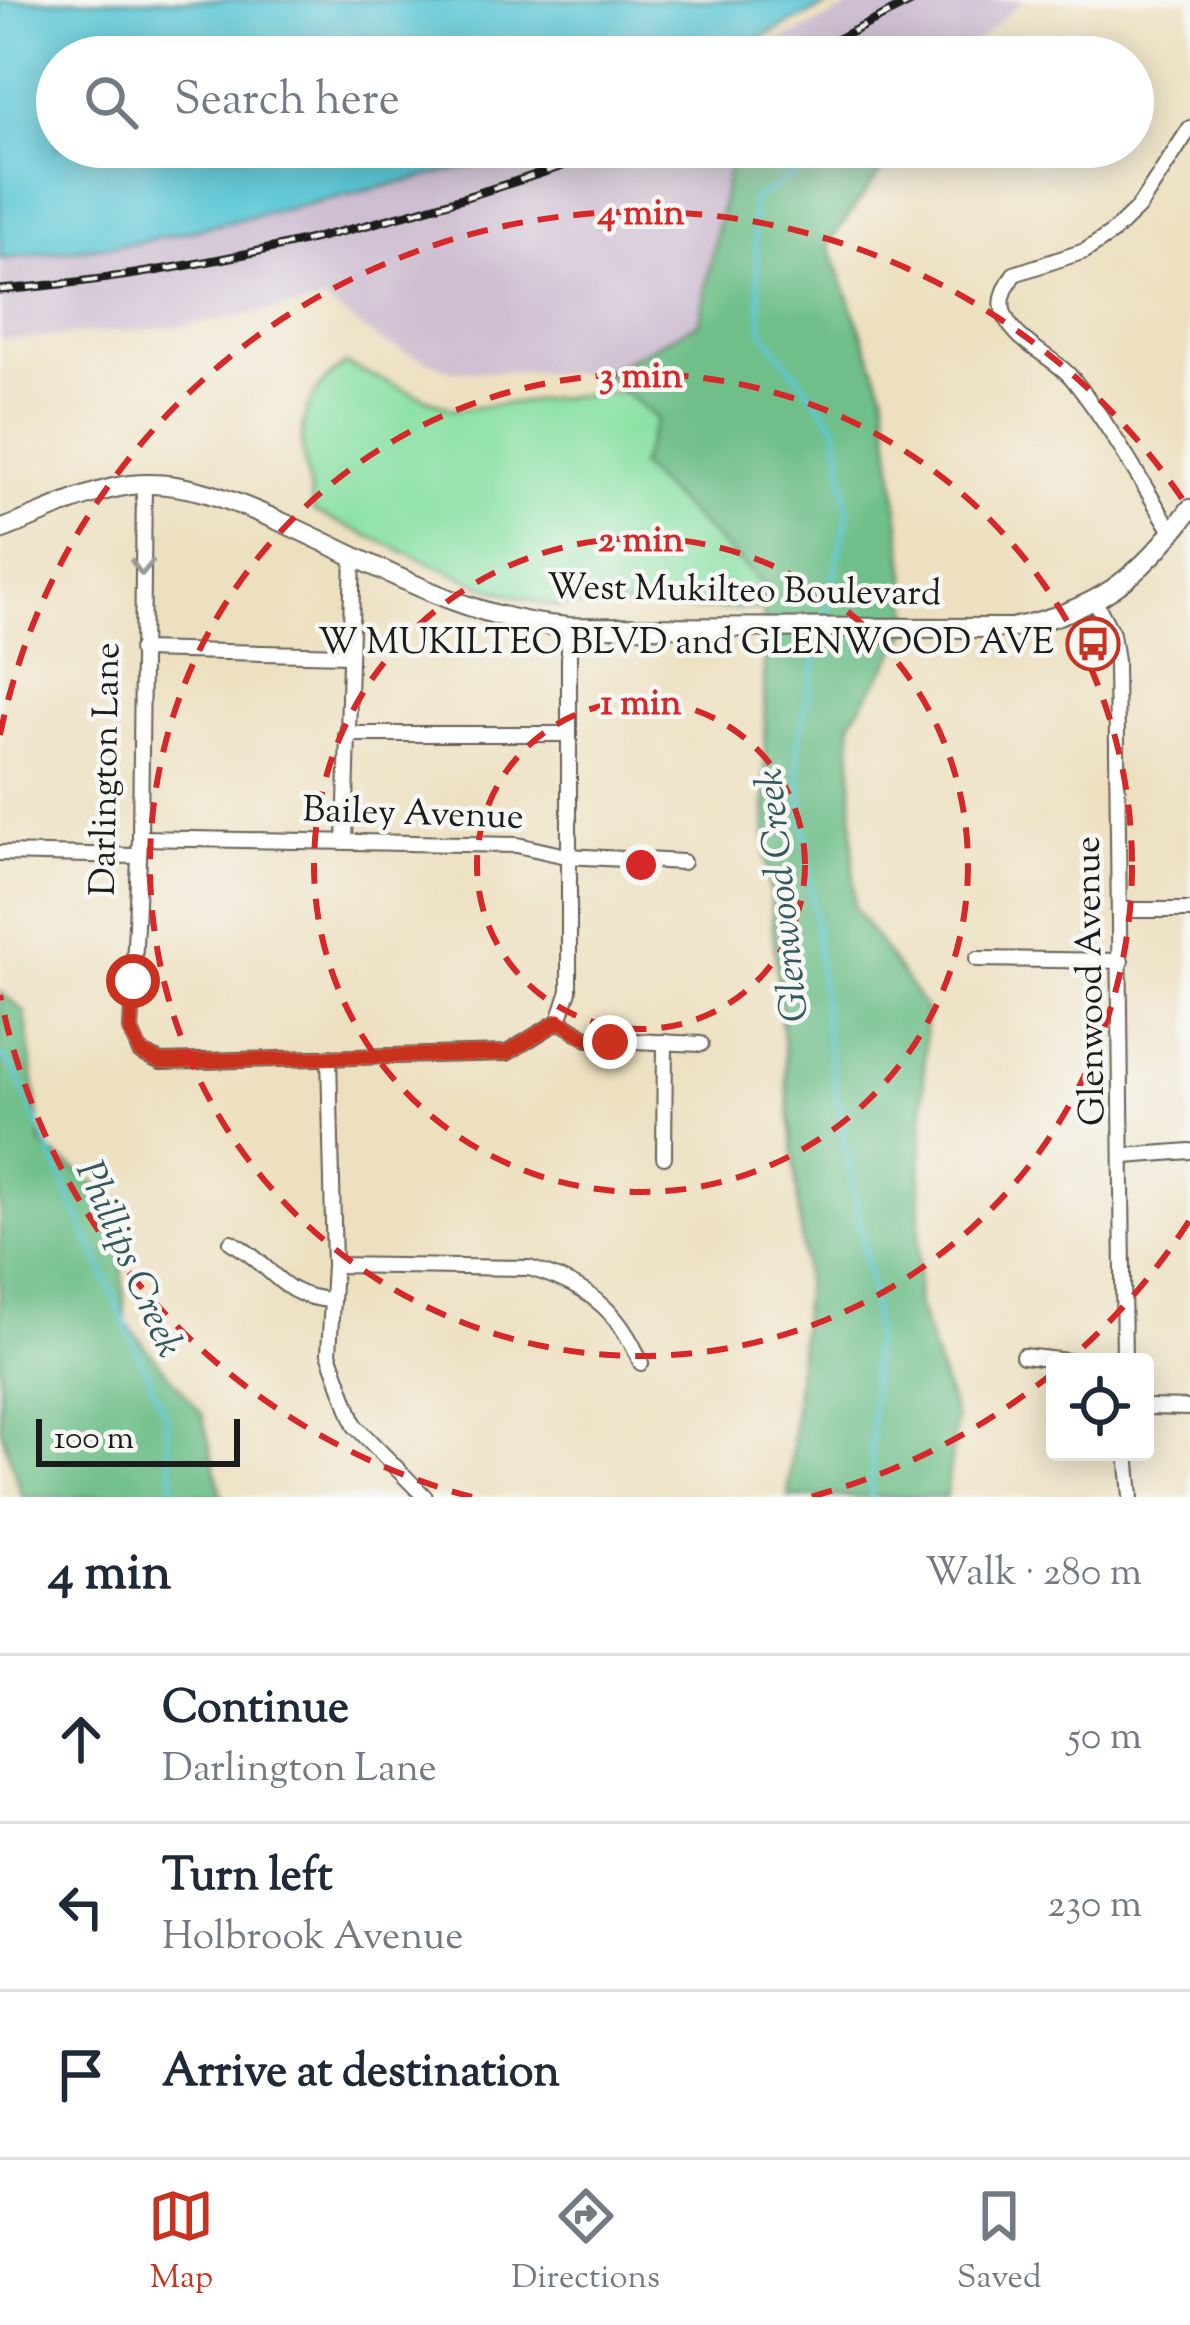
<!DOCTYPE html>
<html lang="en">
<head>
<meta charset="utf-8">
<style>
  :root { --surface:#fff; --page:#f2f2f3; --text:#1f2937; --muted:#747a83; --line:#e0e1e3; --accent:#c8321e }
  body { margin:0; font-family:"Sorts Mill Goudy",serif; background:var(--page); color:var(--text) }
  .controls { position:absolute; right:36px; bottom:36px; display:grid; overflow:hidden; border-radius:12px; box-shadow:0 6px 30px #0003 }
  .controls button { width:108px; height:108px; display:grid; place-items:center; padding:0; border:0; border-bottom:3px solid var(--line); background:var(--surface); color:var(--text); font:60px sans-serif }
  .scale { position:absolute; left:36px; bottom:30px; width:204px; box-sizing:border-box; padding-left:12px; border:6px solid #1c1c1c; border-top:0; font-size:33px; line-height:42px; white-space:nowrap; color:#1c1c1c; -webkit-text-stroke:9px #f6f6f2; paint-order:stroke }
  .stop { position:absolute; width:36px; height:36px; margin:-27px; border:9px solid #c8321e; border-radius:50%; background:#fff }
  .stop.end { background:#c8321e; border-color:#fff; box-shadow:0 3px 12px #0008 }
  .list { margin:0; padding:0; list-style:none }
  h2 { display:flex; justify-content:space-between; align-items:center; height:156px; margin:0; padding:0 48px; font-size:51px }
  h2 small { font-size:39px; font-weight:400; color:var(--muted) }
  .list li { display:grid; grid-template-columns:78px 1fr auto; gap:36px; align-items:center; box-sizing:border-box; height:168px; padding:0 48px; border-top:3px solid var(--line) }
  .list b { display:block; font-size:45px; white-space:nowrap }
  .list p { margin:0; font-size:39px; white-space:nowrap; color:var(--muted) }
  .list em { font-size:39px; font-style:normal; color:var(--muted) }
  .icon { flex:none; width:66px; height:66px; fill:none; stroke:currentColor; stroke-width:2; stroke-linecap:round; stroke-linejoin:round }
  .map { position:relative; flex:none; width:1190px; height:1497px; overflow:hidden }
  .search { position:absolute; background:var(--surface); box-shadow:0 6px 30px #0003; left:36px; right:36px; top:36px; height:132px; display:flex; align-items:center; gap:30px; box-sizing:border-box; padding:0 42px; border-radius:66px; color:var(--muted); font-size:45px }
  .sheet { height:660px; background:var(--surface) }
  nav { display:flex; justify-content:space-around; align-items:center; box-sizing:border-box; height:168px; border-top:3px solid var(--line); background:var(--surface); font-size:33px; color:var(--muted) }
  nav a { display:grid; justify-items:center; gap:6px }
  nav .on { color:var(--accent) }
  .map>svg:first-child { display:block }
  .industrial { fill:#cebed1 }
  .green { fill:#8ae1a4; stroke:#537e60; stroke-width:3 }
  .forest { fill:#6fbf8a; stroke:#466e53; stroke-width:3 }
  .water { fill:#5dc8d7; stroke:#3c727a; stroke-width:3 }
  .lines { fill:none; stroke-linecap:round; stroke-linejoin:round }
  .stream { stroke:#5dc8d7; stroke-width:4.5 }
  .minor-casing { stroke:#656155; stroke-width:18 }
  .major-casing { stroke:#656155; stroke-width:22 }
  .minor { stroke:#fff; stroke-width:14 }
  .major { stroke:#fff; stroke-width:18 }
  .rail-casing { stroke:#1c1c1c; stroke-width:9 }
  .rail { stroke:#f6f6f2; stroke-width:4.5; stroke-dasharray:14; stroke-linecap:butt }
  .oneway { stroke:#999 }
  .route { stroke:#c8321e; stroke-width:15 }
  .ring { fill:none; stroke:#d62828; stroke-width:6; stroke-dasharray:21 15 }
  .labels { text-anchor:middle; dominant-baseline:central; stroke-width:9; stroke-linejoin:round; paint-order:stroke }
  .street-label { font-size:36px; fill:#1c1c1c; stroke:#f6f6f2 }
  .poi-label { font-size:36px; fill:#1c1c1c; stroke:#f6f6f2; text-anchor:end }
  .water-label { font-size:39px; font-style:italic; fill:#33585d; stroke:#f6f6f2 }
  .centre { fill:#d62828; stroke:#f6f6f2; stroke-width:6 }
  .ring-label { font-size:36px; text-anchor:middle; font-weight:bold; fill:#d62828; stroke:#f6f6f2; stroke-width:9; stroke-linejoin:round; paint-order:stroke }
</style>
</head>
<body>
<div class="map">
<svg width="1190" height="1497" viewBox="0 0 1190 1497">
  <rect width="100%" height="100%" fill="#f6f6f2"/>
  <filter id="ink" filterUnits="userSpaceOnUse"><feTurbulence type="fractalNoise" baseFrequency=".00833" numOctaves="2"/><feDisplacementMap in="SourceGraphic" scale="24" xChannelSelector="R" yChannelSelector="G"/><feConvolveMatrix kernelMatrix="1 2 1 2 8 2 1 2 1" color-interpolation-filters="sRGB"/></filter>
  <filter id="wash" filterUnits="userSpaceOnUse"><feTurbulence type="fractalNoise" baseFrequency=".004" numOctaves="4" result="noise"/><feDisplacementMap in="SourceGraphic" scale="48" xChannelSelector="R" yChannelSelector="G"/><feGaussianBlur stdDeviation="2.7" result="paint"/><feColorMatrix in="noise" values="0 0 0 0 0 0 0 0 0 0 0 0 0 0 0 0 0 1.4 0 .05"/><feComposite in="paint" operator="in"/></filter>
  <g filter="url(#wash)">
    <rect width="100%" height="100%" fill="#ede0c0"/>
    <!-- industrial -->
    <g class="industrial">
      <path d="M 864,0 L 1024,0 L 969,48 L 949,57 L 750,57 Z"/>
      <path d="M 498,147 L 747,147 L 731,155 L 700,322 L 602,373 L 452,371 L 384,343 L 325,302 L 174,327 L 0,340 L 0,244 Z"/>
    </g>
    <!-- green -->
    <path class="green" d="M 345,364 L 453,410 L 600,393 L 809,390 L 791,610 L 551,606 L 485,587 L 314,512 C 302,446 285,409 345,364 Z"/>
    <!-- forest -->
    <g class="forest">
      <path d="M 747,147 L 898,147 L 828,244 L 884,391 L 912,627 L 851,721 L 854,907 L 926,1009 L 917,1303 L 956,1420 L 946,1497 L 788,1497 L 805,1280 L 766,853 L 763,584 L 639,466 L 657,419 L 602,373 L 700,322 L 731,154 Z"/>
      <path d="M 0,992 L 25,1012 L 42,1146 L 120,1201 L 125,1322 L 202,1414 L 222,1497 L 22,1497 L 0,1426 Z"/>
    </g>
    <!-- water -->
    <path class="water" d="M 0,0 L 838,0 L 766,35 L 736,57 L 57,57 L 57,147 L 556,147 L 142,242 L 0,259 Z"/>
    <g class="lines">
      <!-- stream -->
      <g class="stream">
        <path d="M 824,624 L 848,512 L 837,427 L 762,330 L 752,201 L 838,147"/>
        <path d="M 821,635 L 797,747 L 827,1041 L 873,1299 L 871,1497"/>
        <path d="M 0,1055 L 14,1068 L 165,1414 L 174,1497"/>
      </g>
    </g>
  </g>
  <g filter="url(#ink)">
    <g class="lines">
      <!-- minor casing -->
      <g class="minor-casing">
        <g id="minor">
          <path d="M 144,484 L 140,838 L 131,1031 L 140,1052 L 161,1062 L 507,1053 L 559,1021 L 588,1039 L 701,1044"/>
          <path d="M 1173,533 C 1141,482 1110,425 1072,378 C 1052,355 1017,344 1005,316 C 998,301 1006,287 1014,274 L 1085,251 L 1112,233 L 1138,208 L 1190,128"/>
          <path d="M 1096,603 L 1112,634 L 1116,661 L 1124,1362"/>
          <path d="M 140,650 L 348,655"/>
          <path d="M 346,734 L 568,734"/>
          <path d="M 140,838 L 517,845 L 566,856 L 683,862"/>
          <path d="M 345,840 L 353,555"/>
          <path d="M 0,853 L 135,856"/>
          <path d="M 1121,910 L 1190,910"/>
          <path d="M 977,959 L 1121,961"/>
          <path d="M 559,1021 L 569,991 L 569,627"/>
          <path d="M 329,1057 L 334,1265 L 329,1353 L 355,1426 L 425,1497"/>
          <path d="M 1125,1156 L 1190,1151"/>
          <path d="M 664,1157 L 665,1042"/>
          <path d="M 231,1242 C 274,1265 278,1297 332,1300"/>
          <path d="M 334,1265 L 529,1268 C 586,1285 618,1308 641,1363"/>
          <path d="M 1023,1356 L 1076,1362"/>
          <path d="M 1145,1407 L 1190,1408"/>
          <path d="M 1127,1452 L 1131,1497"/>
        </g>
      </g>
      <!-- major casing -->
      <g class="major-casing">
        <path id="major" d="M 0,530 C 42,515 86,491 130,485 C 183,479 231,500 279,521 C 372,562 465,621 569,627 L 1011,628 C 1095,611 1140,579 1190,509"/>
      </g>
      <!-- minor -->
      <use href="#minor" class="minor"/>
      <!-- major -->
      <use href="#major" class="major"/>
      <!-- rail casing -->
      <g class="rail-casing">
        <g id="rail">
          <path d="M 802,57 L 915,0"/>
          <path d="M 0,290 C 211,273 418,218 617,147"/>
        </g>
      </g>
      <!-- rail -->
      <use href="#rail" class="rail"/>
    </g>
    <!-- one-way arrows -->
    <defs><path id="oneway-chevron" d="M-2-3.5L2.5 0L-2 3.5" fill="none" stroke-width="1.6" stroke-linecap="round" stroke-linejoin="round" transform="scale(3)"/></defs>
    <use class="oneway" href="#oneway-chevron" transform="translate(142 567) rotate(91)"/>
  </g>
  <g class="lines" filter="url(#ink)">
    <!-- route -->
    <path class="route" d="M 133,981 L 131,1031 L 140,1052 L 161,1062 L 507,1053 L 559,1021 L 588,1039 L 610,1042"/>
  </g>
  <!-- distance rings -->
  <g class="ring">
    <circle cx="641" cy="865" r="164"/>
    <circle cx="641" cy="865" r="327"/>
    <circle cx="641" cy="865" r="491"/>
    <path d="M1189 1221A654 654 0 0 1 1070 1359M1053 1373A654 654 0 0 1 810 1497M472 1497A654 654 0 0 1 0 995M0 735A654 654 0 0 1 1189 509"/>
  </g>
  <!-- icons -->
  <defs>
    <g id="bus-ring" transform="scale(2.7)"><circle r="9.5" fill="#f6f6f2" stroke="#c8321e" stroke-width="1.5"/><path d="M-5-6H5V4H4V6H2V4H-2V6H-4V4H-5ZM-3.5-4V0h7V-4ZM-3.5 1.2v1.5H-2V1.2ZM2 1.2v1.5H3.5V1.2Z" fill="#c8321e"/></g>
  </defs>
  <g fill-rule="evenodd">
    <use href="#bus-ring" x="1093" y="644"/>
  </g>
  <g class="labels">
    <!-- street labels -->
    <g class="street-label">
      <text transform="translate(744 592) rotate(1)">West Mukilteo Boulevard</text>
      <text transform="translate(107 769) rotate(-89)">Darlington Lane</text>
      <text transform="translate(413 815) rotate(2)">Bailey Avenue</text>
      <text transform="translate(1092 981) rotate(-91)">Glenwood Avenue</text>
    </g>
    <!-- poi labels -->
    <g class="poi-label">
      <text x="1054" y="644">W MUKILTEO BLVD and GLENWOOD AVE</text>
    </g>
    <!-- water labels -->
    <g class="water-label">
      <text transform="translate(785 895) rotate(-96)">Glenwood Creek</text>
      <text transform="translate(127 1260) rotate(66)">Phillips Creek</text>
    </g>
  </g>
  <circle cx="641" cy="865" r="18" class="centre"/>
  <g class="ring-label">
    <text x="641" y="224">4 min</text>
    <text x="641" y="387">3 min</text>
    <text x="641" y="551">2 min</text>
    <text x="641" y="714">1 min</text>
  </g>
</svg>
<div class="controls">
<button><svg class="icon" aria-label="locate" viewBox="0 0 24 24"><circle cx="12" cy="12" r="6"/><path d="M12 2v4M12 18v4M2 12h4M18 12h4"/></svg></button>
</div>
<div class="scale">100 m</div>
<div class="stop" style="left:133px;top:981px"></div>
<div class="stop end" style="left:610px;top:1042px"></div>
<div class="search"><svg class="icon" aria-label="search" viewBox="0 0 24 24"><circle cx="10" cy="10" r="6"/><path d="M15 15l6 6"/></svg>Search here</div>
</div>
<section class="sheet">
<h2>4 min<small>Walk · 280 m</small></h2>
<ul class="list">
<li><svg class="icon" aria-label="ahead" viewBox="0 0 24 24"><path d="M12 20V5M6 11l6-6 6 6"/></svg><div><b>Continue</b><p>Darlington Lane</p></div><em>50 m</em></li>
<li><svg class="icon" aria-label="left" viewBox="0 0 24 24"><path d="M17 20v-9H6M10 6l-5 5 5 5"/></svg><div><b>Turn left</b><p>Holbrook Avenue</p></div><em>230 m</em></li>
<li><svg class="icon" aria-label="arrive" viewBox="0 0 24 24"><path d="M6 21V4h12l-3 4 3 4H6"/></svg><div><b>Arrive at destination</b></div></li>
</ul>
</section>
<nav>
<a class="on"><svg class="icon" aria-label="map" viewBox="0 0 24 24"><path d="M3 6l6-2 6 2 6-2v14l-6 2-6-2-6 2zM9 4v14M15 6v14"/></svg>Map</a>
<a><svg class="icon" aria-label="directions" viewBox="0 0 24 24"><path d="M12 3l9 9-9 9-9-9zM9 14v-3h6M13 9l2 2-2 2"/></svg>Directions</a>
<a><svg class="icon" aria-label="saved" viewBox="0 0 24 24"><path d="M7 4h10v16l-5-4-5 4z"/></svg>Saved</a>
</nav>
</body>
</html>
